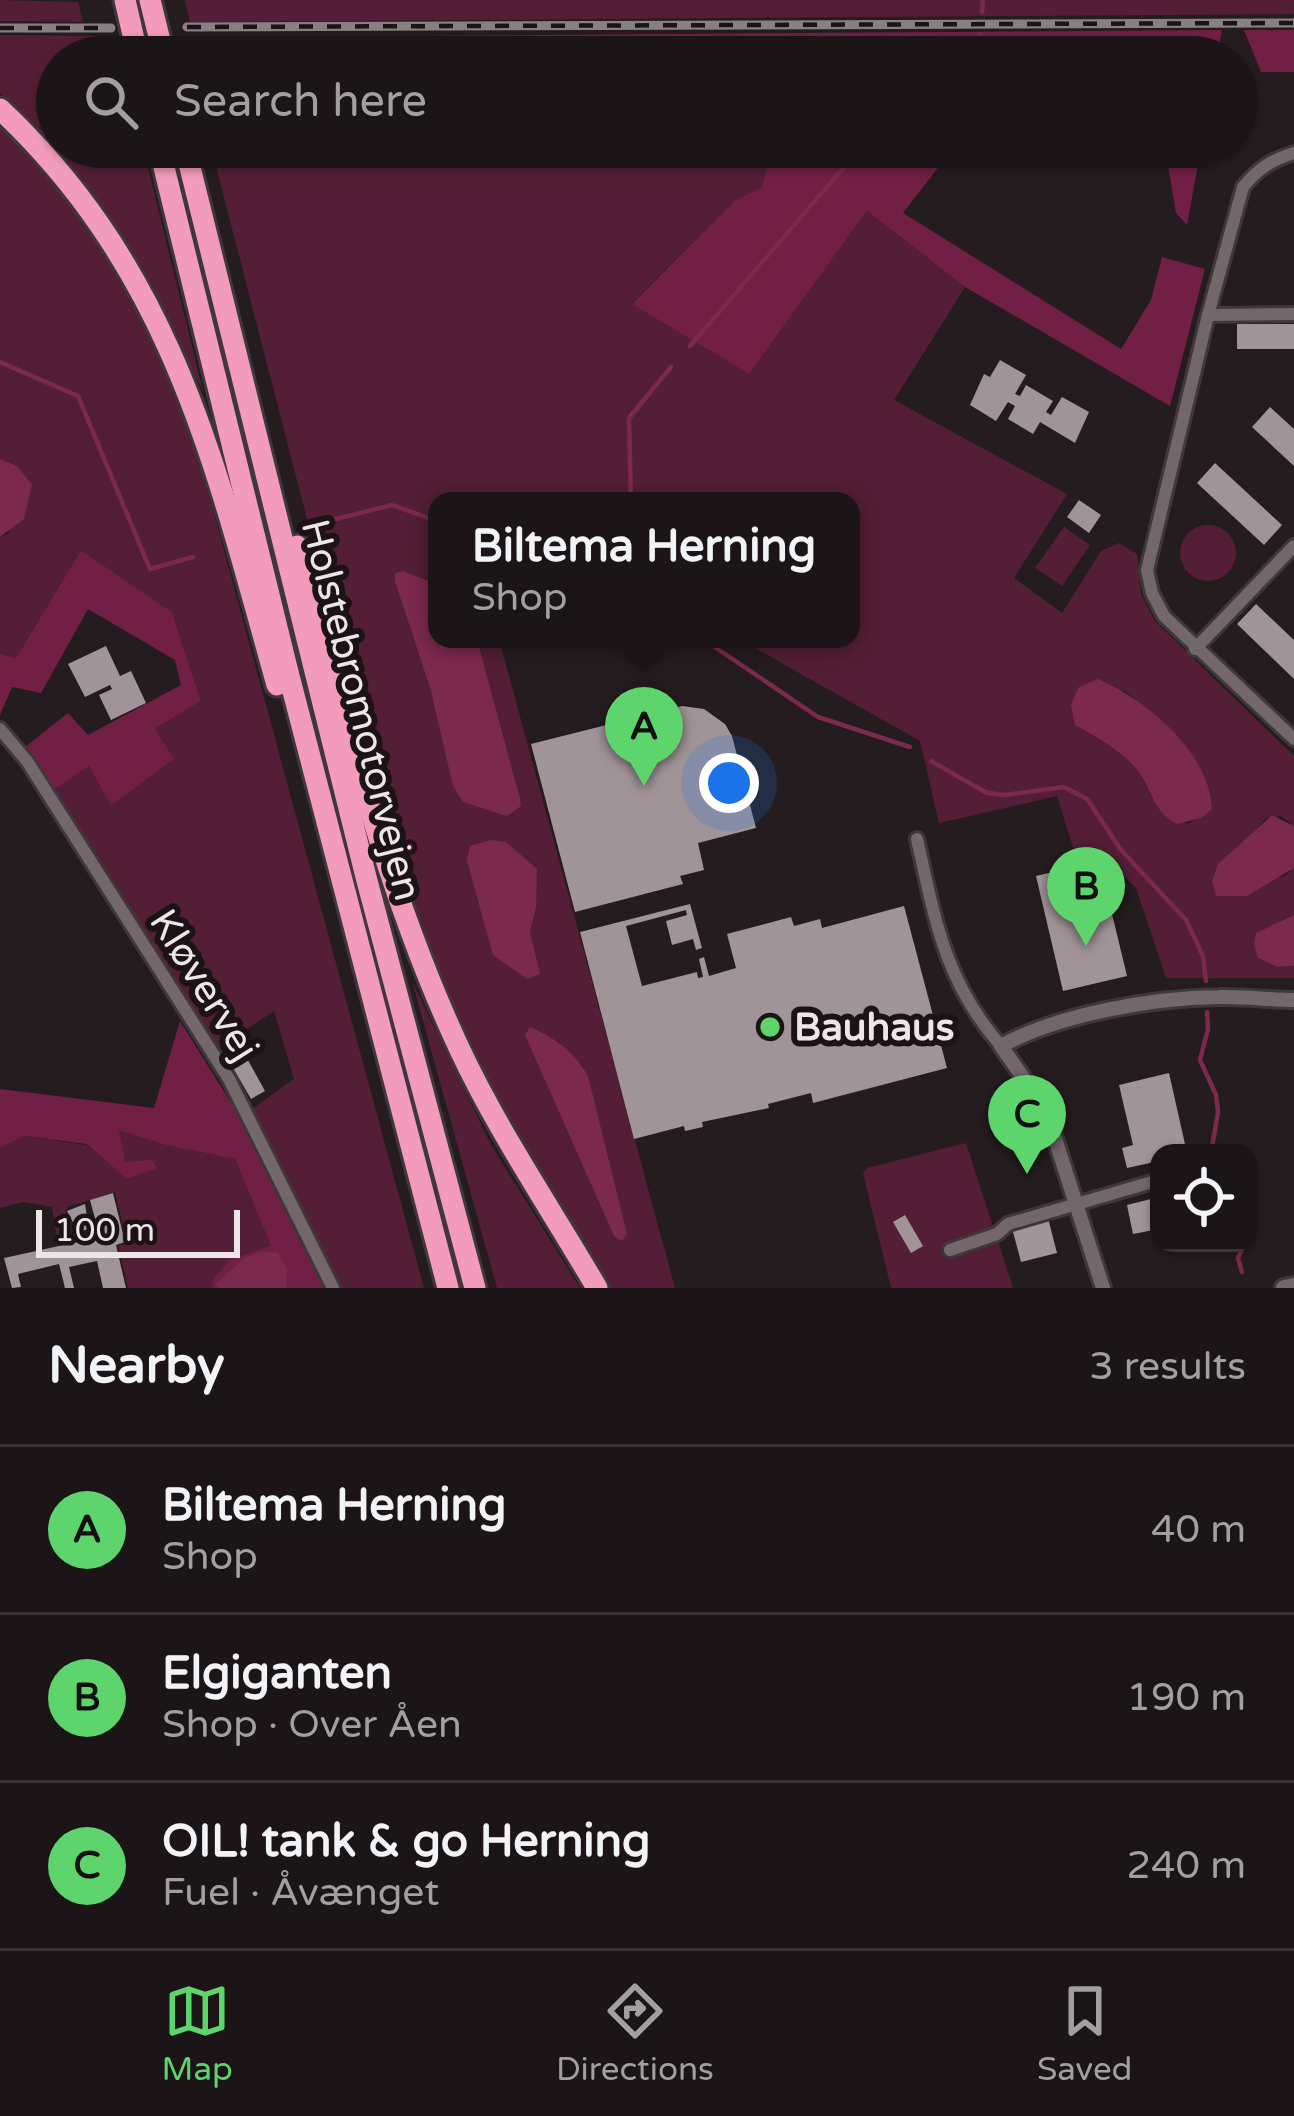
<!DOCTYPE html>
<html lang="en">
<head>
<meta charset="utf-8">
<style>
  :root { --surface:#1c1517; --page:#292224; --text:#f1f3f6; --muted:#a09fa1; --line:#3a3436; --accent:#5ed56c }
  body { margin:0; font-family:"Varela Round",sans-serif; background:var(--page); color:var(--text) }
  .controls { position:absolute; right:36px; bottom:36px; display:grid; overflow:hidden; border-radius:24px; box-shadow:0 3px 9px #0004 }
  .controls button { width:108px; height:108px; display:grid; place-items:center; padding:0; border:0; border-bottom:3px solid var(--line); background:var(--surface); color:var(--text); font:60px sans-serif }
  .scale { position:absolute; left:36px; bottom:30px; width:204px; box-sizing:border-box; padding-left:12px; border:6px solid #ede6e8; border-top:0; font-size:33px; line-height:42px; white-space:nowrap; color:#ede6e8; -webkit-text-stroke:9px #1c1316; paint-order:stroke }
  .you { position:absolute; left:729px; top:783px; width:42px; height:42px; margin:-30px; border:9px solid #fff; border-radius:50%; background:#1a73e8; box-shadow:0 0 0 18px #1a73e833 }
  .badge { display:grid; place-items:center; width:78px; height:78px; border-radius:50%; background:var(--accent); color:#111; font-size:39px; font-weight:700 }
  .pin { position:absolute; translate:-50% -99px; filter:drop-shadow(0 3px 6px #0008) }
  .pin::after { content:''; position:absolute; top:63px; width:42px; height:36px; background:inherit; clip-path:polygon(0 0,100% 0,50% 100%) }
  .popup { position:absolute; left:428px; top:492px; width:432px; height:156px; box-sizing:border-box; display:grid; place-content:center; border-radius:24px; background:var(--surface); filter:drop-shadow(0 3px 9px #0005); font-size:39px; white-space:nowrap; color:var(--muted) }
  .popup b { font-size:45px; color:var(--text) }
  .popup::after { content:''; position:absolute; left:50%; top:100%; margin-left:-24px; border:24px solid transparent; border-top-color:var(--surface) }
  .list { margin:0; padding:0; list-style:none }
  h2 { display:flex; justify-content:space-between; align-items:center; height:156px; margin:0; padding:0 48px; font-size:51px }
  h2 small { font-size:39px; font-weight:400; color:var(--muted) }
  .list li { display:grid; grid-template-columns:78px 1fr auto; gap:36px; align-items:center; box-sizing:border-box; height:168px; padding:0 48px; border-top:3px solid var(--line) }
  .list b { display:block; font-size:45px; white-space:nowrap }
  .list p { margin:0; font-size:39px; white-space:nowrap; color:var(--muted) }
  .list em { font-size:39px; font-style:normal; color:var(--muted) }
  .icon { flex:none; width:66px; height:66px; fill:none; stroke:currentColor; stroke-width:2; stroke-linecap:round; stroke-linejoin:round }
  .map { position:relative; flex:none; width:1294px; height:1288px; overflow:hidden }
  .search { position:absolute; background:var(--surface); box-shadow:0 3px 9px #0004; left:36px; right:36px; top:36px; height:132px; display:flex; align-items:center; gap:30px; box-sizing:border-box; padding:0 42px; border-radius:66px; color:var(--muted); font-size:45px }
  .sheet { height:660px; background:var(--surface) }
  nav { display:flex; justify-content:space-around; align-items:center; box-sizing:border-box; height:168px; border-top:3px solid var(--line); background:var(--surface); font-size:33px; color:var(--muted) }
  nav a { display:grid; justify-items:center; gap:6px }
  nav .on { color:var(--accent) }
  .map>svg:first-child { display:block }
  .green { fill:#541f36; fill-rule:evenodd }
  .forest { fill:#721f46 }
  .water { fill:#7c294e }
  .lines { fill:none; stroke-linecap:round; stroke-linejoin:round }
  .stream { stroke:#7c294e; stroke-width:4.5 }
  .building { fill:#a19498 }
  .minor-casing { stroke:#3f373a; stroke-width:18 }
  .tertiary-casing { stroke:#3f373a; stroke-width:20 }
  .secondary-casing { stroke:#3f373a; stroke-width:22 }
  .motorway-casing { stroke:#3f373a; stroke-width:27 }
  .minor { stroke:#73676b; stroke-width:12 }
  .tertiary { stroke:#73676b; stroke-width:14 }
  .secondary { stroke:#73676b; stroke-width:16 }
  .motorway { stroke:#f39bbc; stroke-width:21 }
  .rail-casing { stroke:#877f82; stroke-width:9 }
  .rail { stroke:#1c1316; stroke-width:4.5; stroke-dasharray:14; stroke-linecap:butt }
  .poi-dot { fill:#5ed56c; stroke:#1c1316; stroke-width:4.5 }
  .labels { text-anchor:middle; dominant-baseline:central; stroke-width:12; stroke-linejoin:round; paint-order:stroke }
  .street-label { font-size:39px; fill:#ede6e8; stroke:#1c1316 }
  .poi-label { font-size:39px; font-weight:bold; fill:#ede6e8; stroke:#1c1316; text-anchor:start }
</style>
</head>
<body>
<div class="map">
<svg width="1294" height="1288" viewBox="0 0 1294 1288">
  <rect width="100%" height="100%" fill="#251c1f"/>
  <!-- green -->
  <g class="green">
    <path d="M 0,0 L 78,2 L 83,22 L 0,21 Z"/>
    <path d="M 185,0 L 1294,0 L 1294,14 L 190,22 Z"/>
    <path d="M 0,35 L 115,36 L 120,57 L 57,57 L 57,147 L 143,147 L 203,391 C 148,284 91,176 0,93 Z"/>
    <path d="M 0,123 C 84,199 140,308 186,410 L 424,1288 L 335,1288 L 249,1111 L 294,1079 L 274,1011 L 217,1049 L 51,792 L 89,766 L 111,804 L 155,729 L 201,701 L 172,612 L 81,550 L 16,658 L 0,654 L 0,537 L 9,533 L 17,466 L 0,459 Z"/>
    <path d="M 211,147 L 771,147 L 762,187 L 735,200 L 632,303 L 749,374 L 867,211 L 965,287 L 894,400 L 1067,494 L 1014,578 L 1062,613 L 1101,551 L 1119,543 L 1137,554 L 1141,594 L 1154,620 L 1294,756 L 1294,826 L 1281,816 L 1266,818 L 1241,847 L 1218,864 L 1283,877 L 1294,868 L 1294,915 L 1257,933 L 1254,946 L 1259,959 L 1277,967 L 1294,966 L 1294,978 L 1166,978 L 1136,888 L 1095,847 L 1074,851 L 1057,796 L 939,823 L 920,741 L 739,639 L 851,639 L 851,501 L 437,501 L 437,584 L 403,571 L 395,573 L 395,582 L 431,691 L 520,798 L 477,639 L 499,639 L 675,1288 L 609,1288 L 511,1125 L 430,956 L 388,833 ZM 1124,690 C 1160,722 1210,757 1212,809 L 1188,824 C 1143,803 1163,801 1137,770 C 1120,749 1098,738 1075,725 ZM 467,861 L 536,908 L 530,932 L 539,975 Z"/>
    <circle cx="1208" cy="553" r="28"/>
    <path d="M 1064,527 L 1090,545 L 1062,586 L 1035,568 Z"/>
    <path d="M 412,981 L 490,1143 L 580,1288 L 497,1288 Z"/>
    <path d="M 118,1129 L 165,1145 L 235,1159 L 271,1246 L 212,1280 L 213,1288 L 128,1288 L 118,1246 L 127,1243 L 115,1192 L 67,1207 L 66,1212 L 82,1239 L 58,1245 L 52,1207 L 23,1202 L 0,1208 L 0,1148 L 25,1136 L 86,1145 L 127,1178 Z"/>
    <path d="M 966,1143 L 1013,1288 L 891,1288 L 863,1173 L 867,1168 Z"/>
  </g>
  <!-- forest -->
  <g class="forest">
    <path d="M 1222,30 L 1217,57 L 291,57 L 258,37 Z"/>
    <path d="M 1244,30 L 1294,30 L 1294,72 L 1261,72 Z"/>
    <path d="M 771,147 L 954,147 L 903,213 L 1121,349 L 1151,300 L 1162,257 L 1205,269 L 1170,406 L 965,287 L 867,211 L 749,374 L 632,304 L 735,200 L 762,187 Z"/>
    <path d="M 1165,147 L 1201,147 L 1187,225 L 1176,213 Z"/>
    <path d="M 81,550 L 172,612 L 201,701 L 155,729 L 174,759 L 111,805 L 89,766 L 51,792 L 21,750 L 68,713 L 88,735 L 181,685 L 175,660 L 88,609 L 41,693 L 12,687 L 0,715 L 0,654 L 16,658 Z"/>
    <path d="M 180,1021 L 245,1125 L 325,1288 L 213,1288 L 212,1281 L 230,1260 L 271,1246 L 235,1159 L 165,1145 L 119,1130 L 125,1162 L 152,1160 L 157,1168 L 127,1179 L 86,1144 L 25,1136 L 0,1148 L 0,1089 L 154,1108 Z"/>
  </g>
  <!-- water -->
  <g class="water">
    <path d="M 0,459 L 17,466 L 32,485 L 24,519 L 0,537 Z"/>
    <path d="M 403,571 L 437,584 L 437,639 L 477,639 L 520,798 L 521,806 L 507,816 L 463,802 L 453,786 L 431,691 L 395,582 L 395,573 Z"/>
    <path d="M 1098,679 C 1147,700 1210,753 1212,809 L 1201,818 L 1177,824 C 1153,812 1153,790 1138,771 C 1121,750 1098,738 1075,725 L 1071,704 L 1079,687 Z"/>
    <path d="M 1272,815 L 1294,826 L 1294,868 L 1247,896 L 1216,896 L 1212,881 L 1218,864 Z"/>
    <path d="M 491,840 L 506,842 L 537,869 L 536,908 L 530,932 L 540,974 L 527,979 L 493,955 L 467,861 L 470,846 Z"/>
    <path d="M 1294,915 L 1294,966 L 1277,967 L 1258,958 L 1254,946 L 1256,933 Z"/>
    <path d="M 530,1027 C 557,1039 573,1051 588,1076 L 627,1234 L 622,1241 L 614,1236 L 525,1035 Z"/>
    <path d="M 261,1252 L 278,1253 L 287,1268 L 286,1288 L 218,1288 L 216,1284 L 244,1258 Z"/>
  </g>
  <g class="lines">
    <!-- stream -->
    <g class="stream">
      <path d="M 982,12 L 983,0"/>
      <path d="M 956,57 L 980,35"/>
      <path d="M 690,346 L 852,158"/>
      <path d="M 0,362 L 78,396 L 150,569 L 193,557"/>
      <path d="M 631,501 L 629,418 L 671,367"/>
      <path d="M 336,519 L 392,505 L 437,521"/>
      <path d="M 703,639 L 818,717 L 910,747"/>
      <path d="M 931,761 L 987,793 L 1005,795 L 1064,787 L 1087,799 L 1121,850 L 1186,920 L 1203,956 L 1206,981"/>
      <path d="M 1207,1012 L 1208,1029 L 1200,1060 L 1216,1095 L 1218,1112 L 1211,1153"/>
      <path d="M 1249,1206 L 1252,1212 L 1249,1231"/>
      <path d="M 1242,1272 L 1238,1258 L 1245,1243"/>
    </g>
  </g>
  <!-- building -->
  <g class="building">
    <rect x="1237" y="324" width="57" height="25"/>
    <path d="M 1000,360 L 1026,375 L 1015,394 L 1020,396 L 1026,385 L 1053,401 L 1046,412 L 1051,415 L 1062,397 L 1089,412 L 1075,443 L 1040,422 L 1033,434 L 1008,419 L 1015,406 L 1008,402 L 996,421 L 970,405 L 984,374 L 990,377 Z"/>
    <path d="M 1270,407 L 1294,429 L 1294,466 L 1252,427 Z"/>
    <path d="M 1215,463 L 1282,525 L 1264,545 L 1197,483 Z"/>
    <path d="M 1079,500 L 1101,515 L 1089,533 L 1067,517 Z"/>
    <path d="M 1256,604 L 1294,640 L 1294,679 L 1237,624 Z"/>
    <path d="M 106,646 L 120,676 L 131,671 L 146,703 L 111,720 L 99,695 L 112,689 L 110,685 L 85,697 L 68,664 Z"/>
    <path d="M 682,706 L 704,709 L 725,724 L 732,736 L 756,828 L 698,843 L 704,870 L 680,876 L 683,884 L 575,912 L 531,744 Z"/>
    <path d="M 1100,861 L 1104,877 L 1115,875 L 1126,885 L 1106,889 L 1127,976 L 1063,991 L 1036,876 Z"/>
    <path d="M 690,904 L 702,948 L 696,950 L 693,939 L 672,945 L 666,921 L 687,915 L 686,910 L 626,926 L 642,986 L 697,972 L 698,978 L 703,977 L 699,959 L 704,957 L 709,976 L 736,968 L 727,934 L 791,917 L 794,926 L 820,919 L 822,928 L 904,906 L 947,1068 L 813,1103 L 811,1093 L 768,1104 L 769,1108 L 702,1122 L 703,1127 L 685,1131 L 684,1126 L 634,1139 L 580,932 Z"/>
    <path d="M 244,1053 L 265,1091 L 251,1099 L 229,1061 Z"/>
    <path d="M 1169,1073 L 1187,1153 L 1159,1153 L 1159,1161 L 1127,1168 L 1122,1148 L 1133,1145 L 1119,1085 Z"/>
    <path d="M 113,1193 L 125,1242 L 116,1245 L 126,1288 L 103,1288 L 97,1261 L 69,1267 L 74,1288 L 65,1288 L 59,1264 L 18,1274 L 21,1287 L 12,1288 L 4,1258 L 100,1237 L 90,1200 Z"/>
    <path d="M 1159,1197 L 1159,1229 L 1133,1234 L 1127,1205 Z"/>
    <path d="M 85,1204 L 89,1229 L 78,1232 L 67,1211 Z"/>
    <path d="M 905,1215 L 923,1246 L 911,1253 L 893,1222 Z"/>
    <path d="M 1048,1218 L 1057,1253 L 1021,1262 L 1012,1228 Z"/>
  </g>
  <g class="lines">
    <!-- minor casing -->
    <g class="minor-casing">
      <g id="minor">
        <path d="M 1294,153 C 1271,160 1258,169 1243,187 L 1208,315 L 1147,570 L 1152,593 L 1164,616 L 1294,739"/>
        <path d="M 1208,315 L 1294,314"/>
        <path d="M 1195,649 L 1294,546"/>
        <path d="M 0,729 L 27,761 L 229,1079 L 333,1288"/>
        <path d="M 917,839 C 935,920 945,982 1001,1046"/>
        <path d="M 950,1250 L 997,1234 L 1008,1224 L 1159,1180"/>
      </g>
    </g>
    <!-- tertiary casing -->
    <g class="tertiary-casing">
      <path id="tertiary" d="M 1103,1288 L 1050,1123 L 1039,1100 L 1001,1046 C 1059,1014 1153,998 1219,997 C 1244,996 1269,1000 1294,1000"/>
    </g>
    <!-- secondary casing -->
    <g class="secondary-casing">
      <path id="secondary" d="M 1284,1288 L 1294,1286"/>
    </g>
    <!-- motorway casing -->
    <g class="motorway-casing">
      <g id="motorway">
        <path d="M 125,0 L 138,57"/>
        <path d="M 150,0 L 164,57"/>
        <path d="M 0,109 C 174,273 215,465 277,685"/>
        <path d="M 159,147 L 288,672 L 448,1288"/>
        <path d="M 185,147 L 366,877 L 475,1288"/>
        <path d="M 297,546 C 344,717 385,890 460,1050 C 499,1133 551,1209 597,1288"/>
      </g>
    </g>
    <!-- minor -->
    <use href="#minor" class="minor"/>
    <!-- tertiary -->
    <use href="#tertiary" class="tertiary"/>
    <!-- secondary -->
    <use href="#secondary" class="secondary"/>
    <!-- motorway -->
    <use href="#motorway" class="motorway"/>
    <!-- rail casing -->
    <g class="rail-casing">
      <g id="rail">
        <path d="M 187,27 L 1294,23"/>
        <path d="M 0,28 L 111,28"/>
      </g>
    </g>
    <!-- rail -->
    <use href="#rail" class="rail"/>
  </g>
  <!-- markers -->
  <circle class="poi-dot" cx="770" cy="1027" r="12"/>
  <g class="labels">
    <!-- street labels -->
    <g class="street-label">
      <text transform="translate(361 710) rotate(76)">Holstebromotorvejen</text>
      <text transform="translate(204 985) rotate(58)">Kløvervej</text>
    </g>
    <!-- poi labels -->
    <g class="poi-label">
      <text x="794" y="1027">Bauhaus</text>
    </g>
  </g>
</svg>
<div class="controls">
<button><svg class="icon" aria-label="locate" viewBox="0 0 24 24"><circle cx="12" cy="12" r="6"/><path d="M12 2v4M12 18v4M2 12h4M18 12h4"/></svg></button>
</div>
<div class="scale">100 m</div>
<div class="you"></div>
<div class="pin badge" style="left:644px;top:786px">A</div>
<div class="popup"><b>Biltema Herning</b>Shop</div>
<div class="pin badge" style="left:1086px;top:946px">B</div>
<div class="pin badge" style="left:1027px;top:1174px">C</div>
<div class="search"><svg class="icon" aria-label="search" viewBox="0 0 24 24"><circle cx="10" cy="10" r="6"/><path d="M15 15l6 6"/></svg>Search here</div>
</div>
<section class="sheet">
<h2>Nearby<small>3 results</small></h2>
<ul class="list">
<li><span class="badge">A</span><div><b>Biltema Herning</b><p>Shop</p></div><em>40 m</em></li>
<li><span class="badge">B</span><div><b>Elgiganten</b><p>Shop · Over Åen</p></div><em>190 m</em></li>
<li><span class="badge">C</span><div><b>OIL! tank &amp; go Herning</b><p>Fuel · Åvænget</p></div><em>240 m</em></li>
</ul>
</section>
<nav>
<a class="on"><svg class="icon" aria-label="map" viewBox="0 0 24 24"><path d="M3 6l6-2 6 2 6-2v14l-6 2-6-2-6 2zM9 4v14M15 6v14"/></svg>Map</a>
<a><svg class="icon" aria-label="directions" viewBox="0 0 24 24"><path d="M12 3l9 9-9 9-9-9zM9 14v-3h6M13 9l2 2-2 2"/></svg>Directions</a>
<a><svg class="icon" aria-label="saved" viewBox="0 0 24 24"><path d="M7 4h10v16l-5-4-5 4z"/></svg>Saved</a>
</nav>
</body>
</html>
